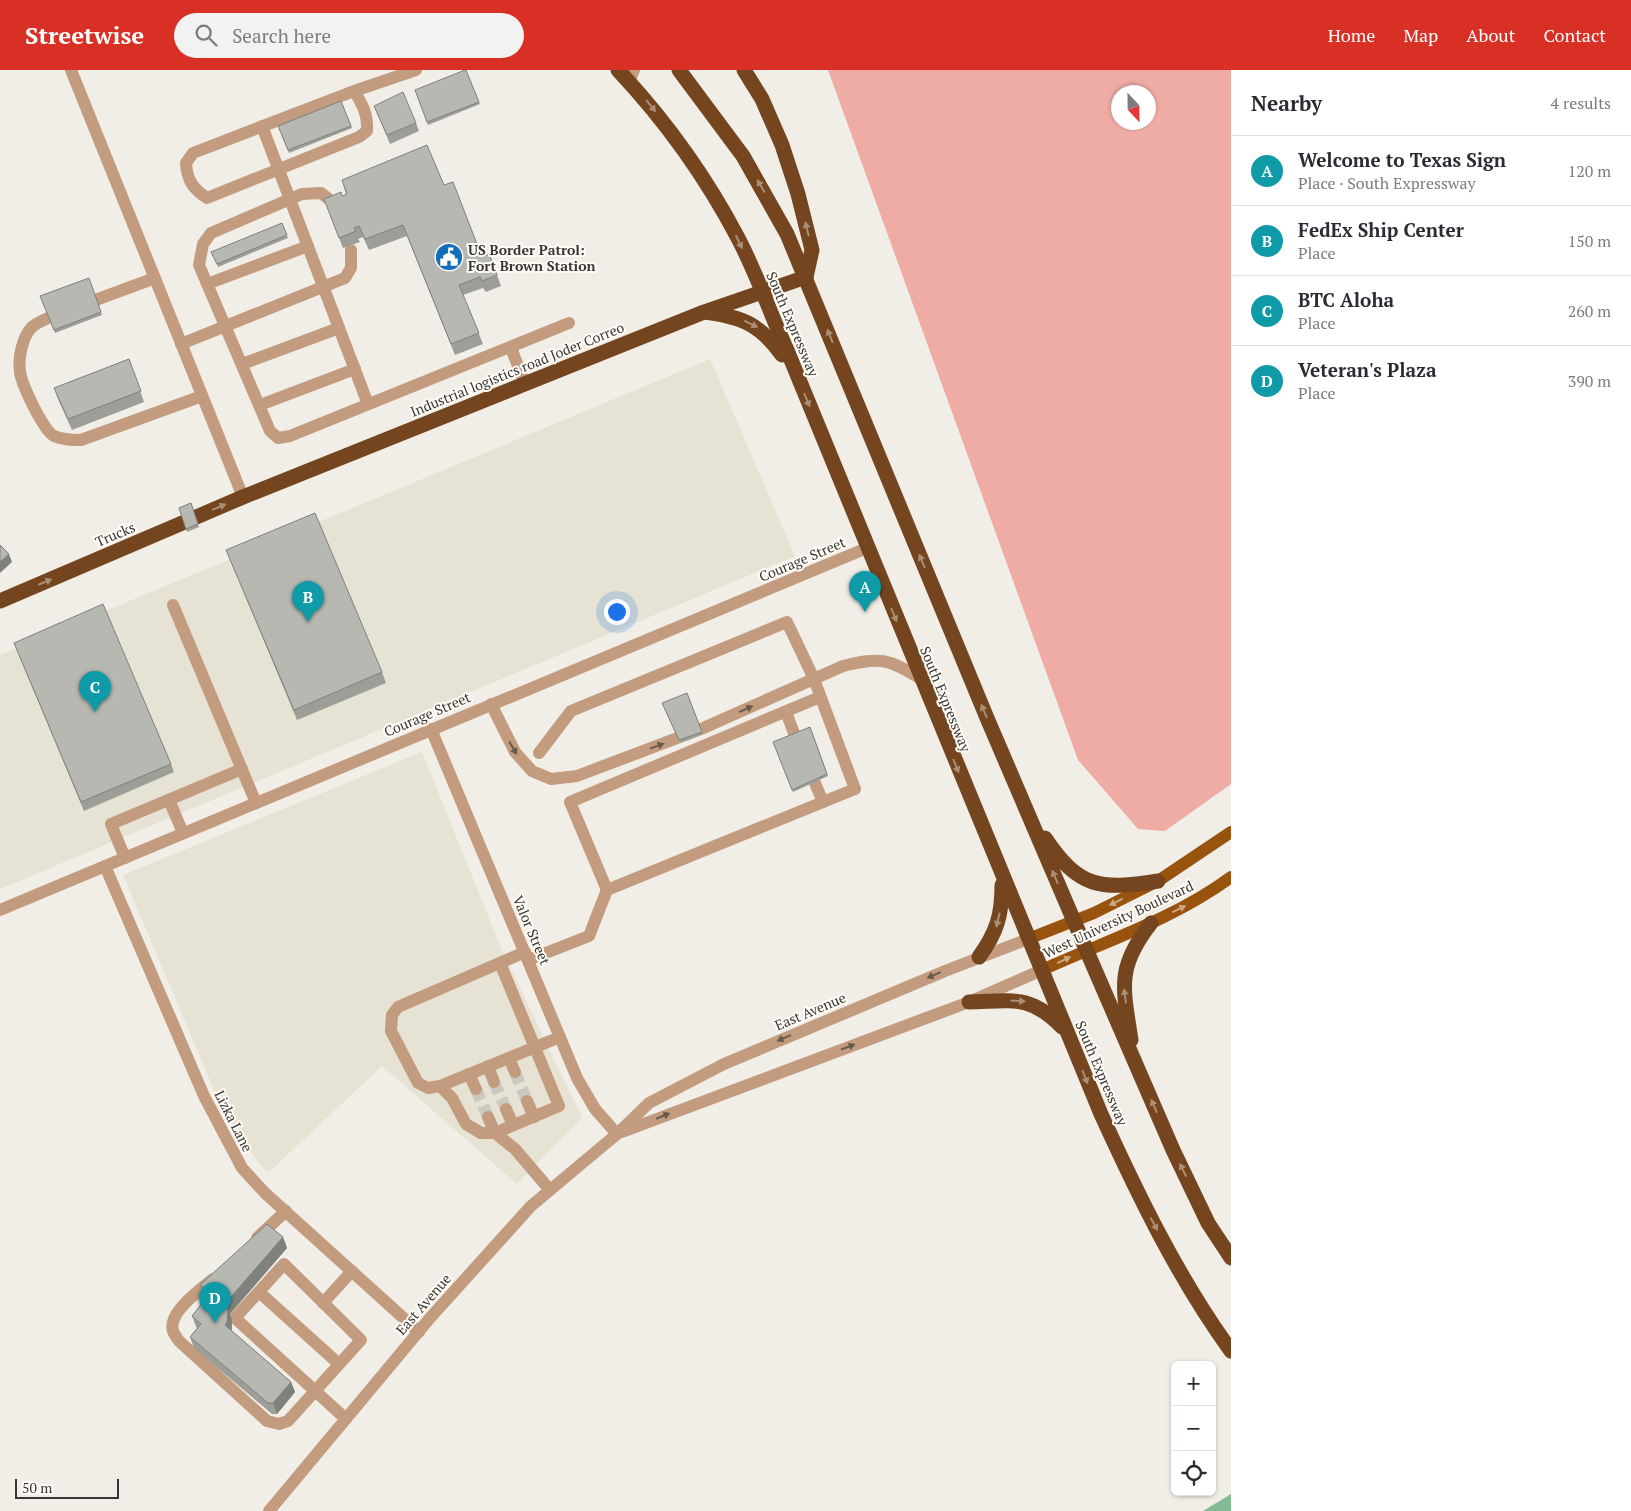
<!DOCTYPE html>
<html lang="en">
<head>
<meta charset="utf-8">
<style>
  body { margin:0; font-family:"PT Serif",serif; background:#f2f2f3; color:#2b2b33 }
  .controls { position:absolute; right:15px; bottom:15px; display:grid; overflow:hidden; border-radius:8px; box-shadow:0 1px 4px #0004 }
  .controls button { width:45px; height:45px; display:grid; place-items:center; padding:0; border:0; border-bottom:1px solid #e1e1e2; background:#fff; color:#2b2b33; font:25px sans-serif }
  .compass { position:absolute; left:1111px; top:15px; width:45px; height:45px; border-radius:50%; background:#fff; box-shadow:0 1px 4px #0004; rotate:158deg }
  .scale { position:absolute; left:15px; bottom:12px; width:104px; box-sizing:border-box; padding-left:5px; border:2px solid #373633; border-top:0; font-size:14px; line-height:18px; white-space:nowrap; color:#373633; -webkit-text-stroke:4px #fefcf5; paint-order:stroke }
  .you { position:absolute; left:616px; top:541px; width:18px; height:18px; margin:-12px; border:4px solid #fff; border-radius:50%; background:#1a73e8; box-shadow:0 0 0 8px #1a73e833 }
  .badge { display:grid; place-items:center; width:32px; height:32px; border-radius:50%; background:#d93025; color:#fff; font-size:16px; font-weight:700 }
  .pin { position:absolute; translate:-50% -41px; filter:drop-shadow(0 1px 2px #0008) }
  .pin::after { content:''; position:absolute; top:26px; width:18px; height:15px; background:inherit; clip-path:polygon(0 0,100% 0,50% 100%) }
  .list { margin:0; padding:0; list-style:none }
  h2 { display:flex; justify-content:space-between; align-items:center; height:65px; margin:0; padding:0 20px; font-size:21px }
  h2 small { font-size:16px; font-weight:400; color:#7c7c81 }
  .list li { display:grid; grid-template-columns:32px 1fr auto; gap:15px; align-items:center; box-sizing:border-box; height:70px; padding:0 20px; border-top:1px solid #e1e1e2 }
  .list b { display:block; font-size:19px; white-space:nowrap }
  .list p { margin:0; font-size:16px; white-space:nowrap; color:#7c7c81 }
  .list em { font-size:16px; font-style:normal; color:#7c7c81 }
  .icon { flex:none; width:28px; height:28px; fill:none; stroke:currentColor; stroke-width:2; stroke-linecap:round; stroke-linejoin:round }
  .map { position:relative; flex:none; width:1231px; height:1441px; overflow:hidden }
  header { display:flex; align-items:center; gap:30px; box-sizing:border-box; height:70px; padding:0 25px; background:#d93025; color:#fff }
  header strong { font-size:24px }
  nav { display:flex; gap:28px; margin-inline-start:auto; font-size:18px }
  .search { width:350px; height:45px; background:#f2f2f3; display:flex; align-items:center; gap:12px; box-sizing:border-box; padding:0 18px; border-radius:28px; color:#7c7c81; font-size:19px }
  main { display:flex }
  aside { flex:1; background:#fff }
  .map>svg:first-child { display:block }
  .built { fill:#e6e2d4 }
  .forest { fill:#eeaca5; fill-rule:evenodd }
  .water { fill:#84bb96 }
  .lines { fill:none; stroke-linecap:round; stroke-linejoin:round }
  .minor-tunnel { stroke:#ccc9c3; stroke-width:12; stroke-dasharray:12 6; stroke-linecap:butt }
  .minor { stroke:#c39b7e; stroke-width:12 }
  .major { stroke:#98530e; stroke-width:12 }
  .highway { stroke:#74451e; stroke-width:15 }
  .wall { fill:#9d9e98 }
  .shaded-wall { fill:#7f817c }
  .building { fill:#b6b8b1; stroke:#7f817c }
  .oneway { fill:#ab8e74 }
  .oneway2 { fill:#68594d }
  .oneway3 { fill:#cba882 }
  .labels { text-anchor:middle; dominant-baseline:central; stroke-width:4; stroke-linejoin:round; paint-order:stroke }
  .poi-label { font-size:14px; font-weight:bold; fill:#373633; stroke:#fefcf5; text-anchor:start }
  .street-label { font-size:14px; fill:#373633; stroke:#fefcf5 }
</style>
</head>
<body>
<header>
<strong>Streetwise</strong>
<div class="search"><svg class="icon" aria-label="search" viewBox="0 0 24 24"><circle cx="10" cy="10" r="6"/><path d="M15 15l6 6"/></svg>Search here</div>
<nav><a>Home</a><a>Map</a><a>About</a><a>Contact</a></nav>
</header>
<main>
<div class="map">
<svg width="1231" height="1441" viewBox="0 0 1231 1441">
  <rect width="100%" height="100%" fill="#f1eee7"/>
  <!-- built -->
  <g class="built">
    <path d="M 710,289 L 795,486 L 0,819 L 0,585 Z"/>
    <path d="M 422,682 L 502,880 L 582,1048 L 517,1114 L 382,996 L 268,1103 L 230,1058 L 123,805 Z"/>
  </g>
  <!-- forest -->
  <path class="forest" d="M 828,0 L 1231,0 L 1231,714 L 1165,761 L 1138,759 L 1078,690 ZM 1118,22 L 1148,22 L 1148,52 L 1118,52 Z"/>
  <!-- water -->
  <path class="water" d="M 1231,1424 L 1231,1441 L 1203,1441 Z"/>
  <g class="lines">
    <!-- minor-tunnel -->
    <g class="minor-tunnel">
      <path d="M 515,1002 L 527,1031"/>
      <path d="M 494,1012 L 506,1039"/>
      <path d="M 476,1019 L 488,1047"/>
    </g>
    <!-- minor -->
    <g class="minor">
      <path d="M 71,0 L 243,427"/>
      <path d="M 629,12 L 634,0"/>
      <path d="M 354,21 C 363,35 368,45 367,61 L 359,67 L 207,128 C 193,119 187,110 186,93 L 193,83 L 354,21 L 416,0"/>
      <path d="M 262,56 L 368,334"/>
      <path d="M 335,134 L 321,123 L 302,124 L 211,163 L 203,174 L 199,195 L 270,361 L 278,368 L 290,366 L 569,253"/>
      <path d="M 207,214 L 308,176"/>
      <path d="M 82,235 L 155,208"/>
      <path d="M 64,242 C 54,246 40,250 32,257 C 22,267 18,289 20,302 C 22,315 43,360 54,366 C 63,370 72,370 81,370 L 202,326"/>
      <path d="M 181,274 L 345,208 L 351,198 L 351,180"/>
      <path d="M 511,278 L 525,314"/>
      <path d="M 242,294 L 339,258"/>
      <path d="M 260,335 L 355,299"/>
      <path d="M 173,535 L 256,733"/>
      <path d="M 491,634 L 515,682 L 532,701 L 551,709 L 577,706 L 701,659 L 843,596 C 880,587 888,588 921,609"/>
      <path d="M 786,642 L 795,666"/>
      <path d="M 431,659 L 577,1008 L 595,1039 L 617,1064"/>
      <path d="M 815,713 L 823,732"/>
      <path d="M 169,730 L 183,763"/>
      <path d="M 125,788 L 111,754 L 242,699"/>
      <path d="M 105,796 L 204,1026 L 242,1098 L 265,1123 L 419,1262"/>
      <path d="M 607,820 L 570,732 L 820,627"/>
      <path d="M 0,840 L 867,478"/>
      <path d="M 525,882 L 398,937 L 392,945 L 391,961 L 418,1013 L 428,1018 L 440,1016 L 452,1028 L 466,1054 L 481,1063 L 495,1063 L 515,1079 L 550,1120"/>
      <path d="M 528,890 L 589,866 L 607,820 L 855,719 L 814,609 L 787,552 L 571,641 L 539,683"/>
      <path d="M 509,988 L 515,1002"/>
      <path d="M 488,996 L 494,1012"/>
      <path d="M 469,1004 L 476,1019"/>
      <path d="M 440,1016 L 560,967"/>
      <path d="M 527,1031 L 534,1047"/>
      <path d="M 506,1039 L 513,1055"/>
      <path d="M 488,1047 L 495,1063 L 559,1036 L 500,893"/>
      <path d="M 622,1062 L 969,932 L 1042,900"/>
      <path d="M 257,1168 L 286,1141"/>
      <path d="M 213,1209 C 200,1220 167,1243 173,1261 C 174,1264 177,1268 179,1271 L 267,1351 L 279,1354 L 288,1351 L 361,1270 L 284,1194 L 235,1248 L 346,1349"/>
      <path d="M 259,1222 L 339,1294"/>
      <path d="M 323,1233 L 352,1201"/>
      <path d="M 269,1441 L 430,1248 L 531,1136 L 617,1064 L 649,1033 L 724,994 L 945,901 L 1028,869"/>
    </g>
    <!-- major -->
    <g class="major">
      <path d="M 1028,869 L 1094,843 L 1158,811 L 1231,762"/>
      <path d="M 1042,900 C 1106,871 1174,849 1231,807"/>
    </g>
    <!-- highway -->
    <g class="highway">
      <path d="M 618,0 C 665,50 706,107 738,168 C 757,204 770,243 787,280 L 1101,1044 C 1138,1125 1178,1208 1231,1281"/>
      <path d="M 679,0 L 743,86 L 787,164 L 987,648 L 1095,900 L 1173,1080 L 1208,1153 L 1231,1188"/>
      <path d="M 744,0 L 762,29 L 782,75 L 798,124 L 812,180 L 806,207"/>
      <path d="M 705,242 C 742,247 760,254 782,285"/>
      <path d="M 0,531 L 243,427 L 704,242 L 806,207"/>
      <path d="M 1045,768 C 1079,819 1101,820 1158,811"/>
      <path d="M 979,887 C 997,862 1002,845 1002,815"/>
      <path d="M 969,932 C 1012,931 1030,924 1062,957"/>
      <path d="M 1131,970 C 1123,917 1116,898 1151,853"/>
    </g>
  </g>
  <!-- wall -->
  <g class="wall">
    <path d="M 415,20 L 479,32 L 480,34 L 428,55 Z"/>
    <path d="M 341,31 L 352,58 L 289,83 L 278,56 Z"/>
    <path d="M 374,36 L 416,53 L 419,61 L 390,74 Z"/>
    <path d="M 342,110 L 444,115 L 482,187 L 489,184 L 501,216 L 486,222 L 483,218 L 463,225 L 483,274 L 455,285 L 407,166 L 369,180 L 363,167 L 358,169 L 360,172 L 343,178 L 324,129 L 342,126 L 346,124 Z"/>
    <path d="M 282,153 L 288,168 L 218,197 L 212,184 Z"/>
    <path d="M 89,208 L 102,245 L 55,263 L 40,226 Z"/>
    <path d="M 129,289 L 144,332 L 72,360 L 58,329 L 54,318 Z"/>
    <path d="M 191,433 L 199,457 L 187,462 L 179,438 Z"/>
    <path d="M 226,480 L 382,602 L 386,613 L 297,650 Z"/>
    <path d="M 14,573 L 171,694 L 174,702 L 84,741 Z"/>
    <path d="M 687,623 L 703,664 L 680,673 L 662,633 Z"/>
    <path d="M 810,657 L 828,706 L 793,722 L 773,672 Z"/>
    <path d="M 283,1167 L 287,1178 L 230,1244 L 232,1250 L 232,1261 L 291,1312 L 295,1322 L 277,1344 L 272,1344 L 194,1278 L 190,1267 L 197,1258 L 196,1257 L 192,1246 L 206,1228 L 204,1226 L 200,1215 Z"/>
  </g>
  <!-- shaded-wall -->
  <g class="shaded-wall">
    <path d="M 9,484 L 12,492 L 0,503 L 0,492 Z"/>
    <path d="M 283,1167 L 287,1178 L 230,1244 L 232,1250 L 231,1263 L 225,1255 L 224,1235 Z"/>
    <path d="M 291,1312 L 295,1322 L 277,1344 L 273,1333 Z"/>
  </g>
  <!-- building -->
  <g class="building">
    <path d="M 465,0 L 466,0 L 479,32 L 427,52 L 415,20 Z"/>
    <path d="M 403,22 L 416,53 L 387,65 L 374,36 Z"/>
    <path d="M 341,31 L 351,56 L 288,80 L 278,56 Z"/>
    <path d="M 427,75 L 444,115 L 453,112 L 482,187 L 489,184 L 497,205 L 482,211 L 480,207 L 459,215 L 479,263 L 451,274 L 403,155 L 365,169 L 359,156 L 354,158 L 356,161 L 339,168 L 324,129 L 341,122 L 342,126 L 347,124 L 342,110 Z"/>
    <path d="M 282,153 L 287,165 L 217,194 L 211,182 Z"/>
    <path d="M 89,208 L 101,242 L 54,260 L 40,226 Z"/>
    <path d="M 129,289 L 141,321 L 68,349 L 54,318 Z"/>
    <path d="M 191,433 L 198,454 L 186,459 L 179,438 Z"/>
    <path d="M 315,443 L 382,602 L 294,640 L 226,480 Z"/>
    <path d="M 0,475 L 9,484 L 0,492 Z"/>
    <path d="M 103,534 L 171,694 L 81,732 L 14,573 Z"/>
    <path d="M 687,623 L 702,662 L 679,670 L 662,633 Z"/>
    <path d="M 810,657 L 827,704 L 792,720 L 773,672 Z"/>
    <path d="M 267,1154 L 283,1167 L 224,1235 L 228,1239 L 227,1252 L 225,1255 L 291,1312 L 273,1333 L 268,1333 L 190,1267 L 201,1254 L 192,1246 L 210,1223 L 200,1215 Z"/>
  </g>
  <!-- one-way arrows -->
  <defs><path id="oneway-solid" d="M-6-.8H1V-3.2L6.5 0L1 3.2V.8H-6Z" transform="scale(1.25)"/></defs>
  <g class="oneway">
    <use href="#oneway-solid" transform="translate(651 36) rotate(51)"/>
    <use href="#oneway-solid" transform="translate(761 116) rotate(-120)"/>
    <use href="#oneway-solid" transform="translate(807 159) rotate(-104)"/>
    <use href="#oneway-solid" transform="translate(739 172) rotate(64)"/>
    <use href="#oneway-solid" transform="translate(751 254) rotate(26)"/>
    <use href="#oneway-solid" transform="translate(830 266) rotate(-112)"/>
    <use href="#oneway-solid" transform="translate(807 330) rotate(68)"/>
    <use href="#oneway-solid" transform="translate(219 437) rotate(-23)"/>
    <use href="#oneway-solid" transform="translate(922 491) rotate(-113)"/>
    <use href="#oneway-solid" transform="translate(45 512) rotate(-23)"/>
    <use href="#oneway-solid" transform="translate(894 545) rotate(68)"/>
    <use href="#oneway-solid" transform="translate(984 641) rotate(-113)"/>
    <use href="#oneway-solid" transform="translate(956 696) rotate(68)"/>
    <use href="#oneway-solid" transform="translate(1055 807) rotate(-113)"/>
    <use href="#oneway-solid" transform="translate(998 850) rotate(103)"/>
    <use href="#oneway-solid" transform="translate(1125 926) rotate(-98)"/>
    <use href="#oneway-solid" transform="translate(1018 931) rotate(3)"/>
    <use href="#oneway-solid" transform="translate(1085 1007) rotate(68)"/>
    <use href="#oneway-solid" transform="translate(1154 1036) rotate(-113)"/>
    <use href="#oneway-solid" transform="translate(1183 1100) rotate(-116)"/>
    <use href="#oneway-solid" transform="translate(1154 1154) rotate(61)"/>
  </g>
  <g class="oneway2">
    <use href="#oneway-solid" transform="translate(746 639) rotate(-24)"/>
    <use href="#oneway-solid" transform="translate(657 676) rotate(-20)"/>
    <use href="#oneway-solid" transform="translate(513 678) rotate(60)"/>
    <use href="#oneway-solid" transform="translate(934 905) rotate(157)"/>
    <use href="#oneway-solid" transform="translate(784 968) rotate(157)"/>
    <use href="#oneway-solid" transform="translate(848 977) rotate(-21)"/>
    <use href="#oneway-solid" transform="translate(663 1046) rotate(-22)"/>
  </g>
  <g class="oneway3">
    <use href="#oneway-solid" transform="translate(1116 832) rotate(154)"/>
    <use href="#oneway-solid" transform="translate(1179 839) rotate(-26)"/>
    <use href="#oneway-solid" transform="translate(1064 890) rotate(-25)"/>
  </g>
  <!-- icons -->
  <defs>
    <symbol id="civic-disc" viewBox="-11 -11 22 22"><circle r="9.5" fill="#136dba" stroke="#fefcf5"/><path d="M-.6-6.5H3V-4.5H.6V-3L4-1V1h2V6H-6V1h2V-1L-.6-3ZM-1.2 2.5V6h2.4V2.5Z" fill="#fff"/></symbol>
  </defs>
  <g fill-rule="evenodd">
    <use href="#civic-disc" x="433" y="171" width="32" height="32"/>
  </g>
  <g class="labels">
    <!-- poi labels -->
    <g class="poi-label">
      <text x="468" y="179">US Border Patrol:<tspan x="468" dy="16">Fort Brown Station</tspan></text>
    </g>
    <!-- street labels -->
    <g class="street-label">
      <text transform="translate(793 254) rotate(67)">South Expressway</text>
      <text transform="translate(517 299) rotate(-22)">Industrial logistics road Joder Correo</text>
      <text transform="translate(115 464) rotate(-23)">Trucks</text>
      <text transform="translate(802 489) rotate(-23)">Courage Street</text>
      <text transform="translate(946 629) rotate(68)">South Expressway</text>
      <text transform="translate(427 644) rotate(-23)">Courage Street</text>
      <text transform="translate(1118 849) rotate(-25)">West University Boulevard</text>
      <text transform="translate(532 860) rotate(67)">Valor Street</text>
      <text transform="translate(810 941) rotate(-23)">East Avenue</text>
      <text transform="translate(1102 1003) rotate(67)">South Expressway</text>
      <text transform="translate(234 1051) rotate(63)">Lizka Lane</text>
      <text transform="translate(423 1234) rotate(-49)">East Avenue</text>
    </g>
  </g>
</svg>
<div class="controls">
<button>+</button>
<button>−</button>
<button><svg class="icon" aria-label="locate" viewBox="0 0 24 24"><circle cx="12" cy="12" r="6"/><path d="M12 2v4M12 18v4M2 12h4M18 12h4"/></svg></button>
</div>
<svg class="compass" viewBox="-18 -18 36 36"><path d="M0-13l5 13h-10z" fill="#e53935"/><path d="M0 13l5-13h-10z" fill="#7c7c81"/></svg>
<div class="scale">50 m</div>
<div class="you"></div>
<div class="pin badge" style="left:865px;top:542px;background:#0f9aa8">A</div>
<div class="pin badge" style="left:308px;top:552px;background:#0f9aa8">B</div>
<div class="pin badge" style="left:95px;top:642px;background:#0f9aa8">C</div>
<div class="pin badge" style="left:215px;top:1253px;background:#0f9aa8">D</div>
</div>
<aside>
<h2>Nearby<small>4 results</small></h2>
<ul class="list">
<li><span class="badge" style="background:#0f9aa8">A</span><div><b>Welcome to Texas Sign</b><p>Place · South Expressway</p></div><em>120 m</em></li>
<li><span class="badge" style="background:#0f9aa8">B</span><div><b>FedEx Ship Center</b><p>Place</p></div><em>150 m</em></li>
<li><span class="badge" style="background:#0f9aa8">C</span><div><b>BTC Aloha</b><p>Place</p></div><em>260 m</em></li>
<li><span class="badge" style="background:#0f9aa8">D</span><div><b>Veteran's Plaza</b><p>Place</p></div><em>390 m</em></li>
</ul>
</aside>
</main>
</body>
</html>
